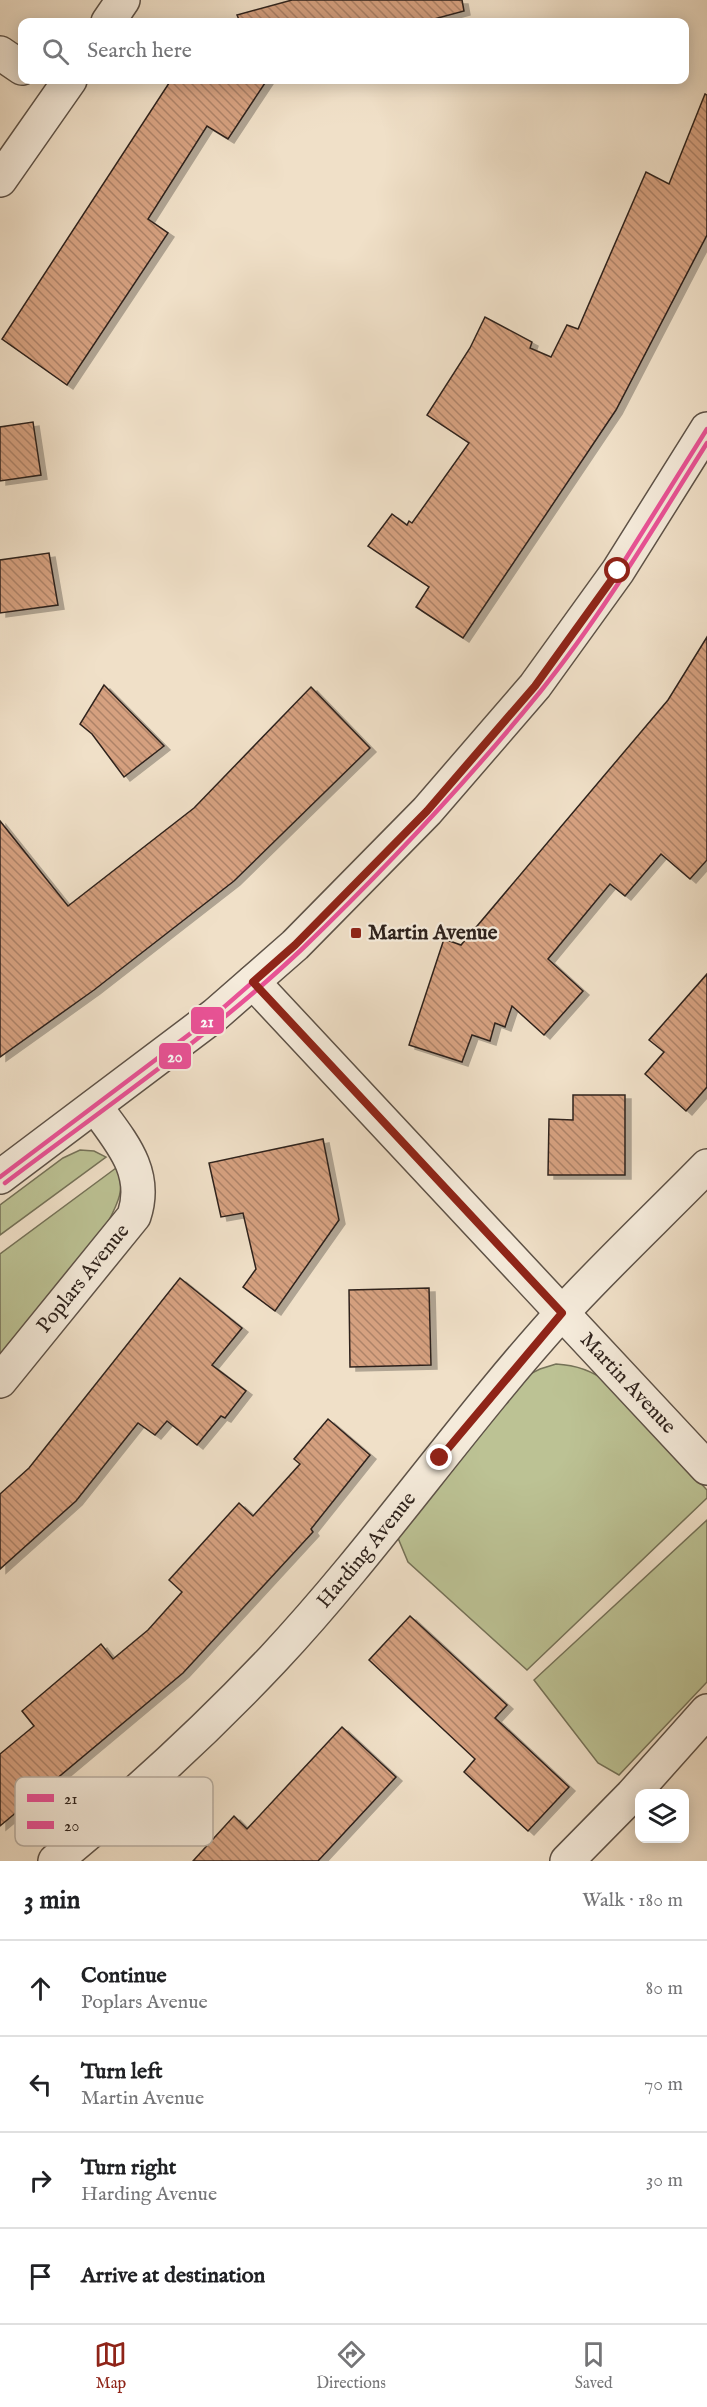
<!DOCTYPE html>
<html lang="en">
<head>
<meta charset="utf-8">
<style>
  body { margin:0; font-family:"IM FELL English",serif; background:#f2f2f2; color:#202124 }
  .controls { position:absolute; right:18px; bottom:18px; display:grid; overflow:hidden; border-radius:12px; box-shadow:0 3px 15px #0003 }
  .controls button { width:54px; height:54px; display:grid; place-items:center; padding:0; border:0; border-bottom:2px solid #e0e0e0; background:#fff; color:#202124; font:30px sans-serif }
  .stop { position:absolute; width:18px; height:18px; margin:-14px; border:4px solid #8f2418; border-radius:50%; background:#fff }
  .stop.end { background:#8f2418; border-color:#fff; box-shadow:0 2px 6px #0008 }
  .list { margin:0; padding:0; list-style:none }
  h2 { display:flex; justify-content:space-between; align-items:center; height:78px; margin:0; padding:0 24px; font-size:26px }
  h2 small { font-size:20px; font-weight:400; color:#757577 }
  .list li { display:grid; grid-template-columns:39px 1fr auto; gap:18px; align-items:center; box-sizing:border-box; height:96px; padding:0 24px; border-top:2px solid #e0e0e0 }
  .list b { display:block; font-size:22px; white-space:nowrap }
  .list p { margin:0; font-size:20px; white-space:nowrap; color:#757577 }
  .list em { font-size:20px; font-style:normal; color:#757577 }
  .icon { flex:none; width:33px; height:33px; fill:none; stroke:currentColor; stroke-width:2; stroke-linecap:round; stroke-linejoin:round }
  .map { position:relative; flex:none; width:707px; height:1861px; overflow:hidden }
  .search { position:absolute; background:#fff; box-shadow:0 3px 15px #0003; left:18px; right:18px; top:18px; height:66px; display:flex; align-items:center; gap:15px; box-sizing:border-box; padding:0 21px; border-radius:12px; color:#757577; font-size:22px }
  .sheet { height:462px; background:#fff }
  nav { display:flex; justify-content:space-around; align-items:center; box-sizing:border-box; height:84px; border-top:2px solid #e0e0e0; background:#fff; font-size:16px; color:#757577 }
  nav a { display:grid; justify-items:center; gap:3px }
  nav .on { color:#8f2418 }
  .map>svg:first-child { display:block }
  .grass { fill:#bcc294; stroke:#757258; stroke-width:1.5 }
  .building { fill:url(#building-back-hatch); stroke:#2e221c; stroke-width:1.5; filter:url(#shadow) }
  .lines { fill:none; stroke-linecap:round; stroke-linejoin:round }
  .minor-casing { stroke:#5e5247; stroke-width:36 }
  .tertiary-casing { stroke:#5e5247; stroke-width:36 }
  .minor { stroke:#f5ebdb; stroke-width:33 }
  .tertiary { stroke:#f5ebdb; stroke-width:33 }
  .bus-1-casing { stroke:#f5ebdb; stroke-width:9 }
  .bus-2-casing { stroke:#f5ebdb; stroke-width:9 }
  .bus-1 { stroke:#ea5297; stroke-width:4.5 }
  .bus-2 { stroke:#ea5297; stroke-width:4.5 }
  .route { stroke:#8f2418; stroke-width:8 }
  .poi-dot { fill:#8f2418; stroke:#f5ebdb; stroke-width:2 }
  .labels { text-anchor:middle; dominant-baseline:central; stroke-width:4.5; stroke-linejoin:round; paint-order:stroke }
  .poi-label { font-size:21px; font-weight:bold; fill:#2e221c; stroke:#f5ebdb; text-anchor:start }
  .street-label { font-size:21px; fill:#2e221c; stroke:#f5ebdb }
  .key { fill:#f5ebdb; stroke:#b9afa2; stroke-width:1.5 }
  .key-label { font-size:16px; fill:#2e221c }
  .line-badge { stroke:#f5ebdb; stroke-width:2 }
  .badge-label { font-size:16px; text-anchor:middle; font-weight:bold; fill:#fff }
</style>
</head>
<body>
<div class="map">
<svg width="707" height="1861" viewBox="0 0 707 1861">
  <defs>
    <pattern id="building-back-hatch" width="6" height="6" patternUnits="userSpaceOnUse" patternTransform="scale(1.5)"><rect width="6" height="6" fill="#d6a180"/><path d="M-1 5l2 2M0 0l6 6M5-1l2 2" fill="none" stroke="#ae8368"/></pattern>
    <filter id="shadow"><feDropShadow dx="6" dy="4" stdDeviation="0" flood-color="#0004"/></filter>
  </defs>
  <rect width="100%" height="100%" fill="#f0e0c8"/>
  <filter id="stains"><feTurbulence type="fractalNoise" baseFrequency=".00333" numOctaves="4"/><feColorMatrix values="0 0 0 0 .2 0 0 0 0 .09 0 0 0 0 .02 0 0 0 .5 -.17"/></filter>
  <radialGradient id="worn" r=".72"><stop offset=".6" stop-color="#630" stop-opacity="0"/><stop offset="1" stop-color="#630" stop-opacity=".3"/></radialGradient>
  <!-- grass -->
  <g class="grass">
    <path d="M 80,1150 L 94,1151 L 106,1157 L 0,1235 L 0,1205 L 63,1158 Z"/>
    <path d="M 116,1168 C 127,1186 117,1205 108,1222 L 0,1355 L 0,1254 Z"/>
    <path d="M 556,1364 C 576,1365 592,1370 608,1383 L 707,1490 L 707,1498 L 527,1670 L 408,1562 L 398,1538 L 526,1376 L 540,1369 Z"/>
    <path d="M 707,1520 L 707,1682 L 619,1775 L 598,1763 L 534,1680 Z"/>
  </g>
  <!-- building -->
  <g class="building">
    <path d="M 292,0 L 462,0 L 464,11 L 423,22 L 240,22 L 237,15 Z"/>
    <path d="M 171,80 L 267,80 L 228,139 L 207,126 L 148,219 L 168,233 L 67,385 L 2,339 Z"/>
    <path d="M 705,94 L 707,95 L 707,235 L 616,410 L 463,638 L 416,607 L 429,587 L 368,546 L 392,514 L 407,525 L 409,521 L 412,523 L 469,443 L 427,415 L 470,348 L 485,317 L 532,342 L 530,348 L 551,357 L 567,325 L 578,329 L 646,172 L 669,184 Z"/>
    <path d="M 33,422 L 41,475 L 0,481 L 0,427 Z"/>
    <path d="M 49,553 L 58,605 L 0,613 L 0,560 Z"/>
    <path d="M 707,637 L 707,860 L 690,879 L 661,854 L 625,896 L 610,884 L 548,959 L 583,991 L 544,1035 L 512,1006 L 505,1027 L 495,1023 L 490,1041 L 472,1035 L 462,1062 L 409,1045 L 444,939 L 461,945 L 668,700 Z"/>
    <path d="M 104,685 L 164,746 L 124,777 L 92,734 L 80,724 Z"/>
    <path d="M 311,687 L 370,748 L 234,881 L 94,990 L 0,1057 L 0,821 L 68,906 L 194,808 Z"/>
    <path d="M 707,974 L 707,1087 L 686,1111 L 645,1074 L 664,1052 L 649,1040 Z"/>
    <path d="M 573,1095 L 625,1095 L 625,1175 L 548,1175 L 549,1119 L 573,1120 Z"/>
    <path d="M 323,1139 L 339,1220 L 275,1311 L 243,1287 L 256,1269 L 243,1213 L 221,1217 L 209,1163 Z"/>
    <path d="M 180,1278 L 242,1328 L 212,1365 L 246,1391 L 225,1418 L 221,1416 L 197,1445 L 167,1421 L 155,1435 L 138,1423 L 76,1501 L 0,1569 L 0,1494 L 29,1468 Z"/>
    <path d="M 429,1288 L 431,1365 L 350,1367 L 349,1290 Z"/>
    <path d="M 328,1419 L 370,1455 L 311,1529 L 313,1532 L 183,1673 L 0,1826 L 0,1754 L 34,1726 L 22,1711 L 101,1644 L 113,1659 L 148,1630 L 182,1592 L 169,1580 L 239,1503 L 253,1516 L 300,1464 L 294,1459 Z"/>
    <path d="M 410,1616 L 507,1705 L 495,1718 L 569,1787 L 528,1831 L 464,1772 L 475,1759 L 369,1660 Z"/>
    <path d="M 342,1727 L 396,1777 L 318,1861 L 193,1861 L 234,1816 L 247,1829 Z"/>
  </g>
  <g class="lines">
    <defs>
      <g id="minor">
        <path d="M 108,22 L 123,0"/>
        <path d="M 0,53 L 22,68"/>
        <path d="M 0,180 L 70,80"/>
        <path id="s1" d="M 253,982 L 707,1468"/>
        <path id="s2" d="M 0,1381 L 134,1216 C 149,1171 120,1141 95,1106"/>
        <path id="s3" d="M 55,1861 C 132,1798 205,1731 273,1659 C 376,1549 461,1424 562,1313 C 609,1262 659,1215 707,1166"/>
        <path d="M 567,1861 L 632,1795 L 707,1711"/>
      </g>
      <path id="tertiary" d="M 0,1177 L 215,1015 L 295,945 L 427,811 L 535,686 L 618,571 L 707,429"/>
    </defs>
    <!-- minor casing -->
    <use href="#minor" class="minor-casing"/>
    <!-- tertiary casing -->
    <use href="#tertiary" class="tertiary-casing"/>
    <!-- minor -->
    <use href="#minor" class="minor"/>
    <!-- tertiary -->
    <use href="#tertiary" class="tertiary"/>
    <defs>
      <path id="bus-1" d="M 0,1177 L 215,1015 L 295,945 L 427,811 L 535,686 L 618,571 L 707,429"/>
      <path id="bus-2" d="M 5,1183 C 104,1108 210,1036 301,950 C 385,869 466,783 540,692 C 603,614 654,527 707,443"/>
    </defs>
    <!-- bus-1 casing -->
    <use href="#bus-1" class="bus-1-casing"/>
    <!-- bus-2 casing -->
    <use href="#bus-2" class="bus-2-casing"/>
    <!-- bus-1 -->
    <use href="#bus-1" class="bus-1"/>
    <!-- bus-2 -->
    <use href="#bus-2" class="bus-2"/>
  </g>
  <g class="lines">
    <!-- route -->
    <path class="route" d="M 440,1458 L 562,1313 L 253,982 L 295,945 L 427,811 L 535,686 L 618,571"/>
  </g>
  <!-- markers -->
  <rect class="poi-dot" x="350" y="927" width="12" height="12" rx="3"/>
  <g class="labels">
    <!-- poi labels -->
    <g class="poi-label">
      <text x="368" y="933">Martin Avenue</text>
    </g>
    <!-- street labels -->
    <g class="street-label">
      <text stroke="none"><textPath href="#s2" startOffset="132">Poplars Avenue</textPath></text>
      <text stroke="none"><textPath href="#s1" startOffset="549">Martin Avenue</textPath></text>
      <text stroke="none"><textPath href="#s3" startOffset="441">Harding Avenue</textPath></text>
    </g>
  </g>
  <!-- legend -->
  <rect x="15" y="1777" width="198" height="69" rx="9" class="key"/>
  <rect x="27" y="1794" width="27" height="8" fill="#ea5297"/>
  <rect x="27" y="1821" width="27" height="8" fill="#ea5297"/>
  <g class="key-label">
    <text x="64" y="1804">21</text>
    <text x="64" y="1831">20</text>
  </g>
  <g class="line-badge">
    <rect x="190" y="1006" width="35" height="29" rx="6" fill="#ea5297"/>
    <rect x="158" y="1042" width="34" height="28" rx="6" fill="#ea5297"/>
  </g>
  <g class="badge-label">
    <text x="207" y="1027">21</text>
    <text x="175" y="1062">20</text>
  </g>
  <rect width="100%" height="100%" filter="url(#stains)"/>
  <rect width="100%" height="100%" fill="url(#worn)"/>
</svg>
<div class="controls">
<button><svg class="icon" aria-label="layers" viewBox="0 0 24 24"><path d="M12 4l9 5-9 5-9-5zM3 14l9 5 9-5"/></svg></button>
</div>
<div class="stop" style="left:618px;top:571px"></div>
<div class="stop end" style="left:440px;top:1458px"></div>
<div class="search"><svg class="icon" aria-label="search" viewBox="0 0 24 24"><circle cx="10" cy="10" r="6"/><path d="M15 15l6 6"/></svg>Search here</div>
</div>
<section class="sheet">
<h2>3 min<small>Walk · 180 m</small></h2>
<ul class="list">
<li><svg class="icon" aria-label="ahead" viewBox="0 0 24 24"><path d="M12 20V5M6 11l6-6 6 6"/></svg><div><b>Continue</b><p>Poplars Avenue</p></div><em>80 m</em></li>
<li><svg class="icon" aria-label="left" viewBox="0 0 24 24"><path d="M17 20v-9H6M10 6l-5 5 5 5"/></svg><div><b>Turn left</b><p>Martin Avenue</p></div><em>70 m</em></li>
<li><svg class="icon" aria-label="right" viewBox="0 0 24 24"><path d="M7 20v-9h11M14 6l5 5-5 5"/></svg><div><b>Turn right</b><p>Harding Avenue</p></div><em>30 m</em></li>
<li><svg class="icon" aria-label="arrive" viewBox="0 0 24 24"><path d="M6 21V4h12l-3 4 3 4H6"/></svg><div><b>Arrive at destination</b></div></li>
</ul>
</section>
<nav>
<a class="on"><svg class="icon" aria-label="map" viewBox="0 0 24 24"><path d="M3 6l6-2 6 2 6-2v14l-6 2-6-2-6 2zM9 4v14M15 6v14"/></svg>Map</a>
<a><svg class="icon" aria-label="directions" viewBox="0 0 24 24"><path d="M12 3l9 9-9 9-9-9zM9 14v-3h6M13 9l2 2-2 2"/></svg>Directions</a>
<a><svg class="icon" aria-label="saved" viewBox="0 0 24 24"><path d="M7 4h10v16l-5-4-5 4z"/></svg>Saved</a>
</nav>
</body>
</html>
